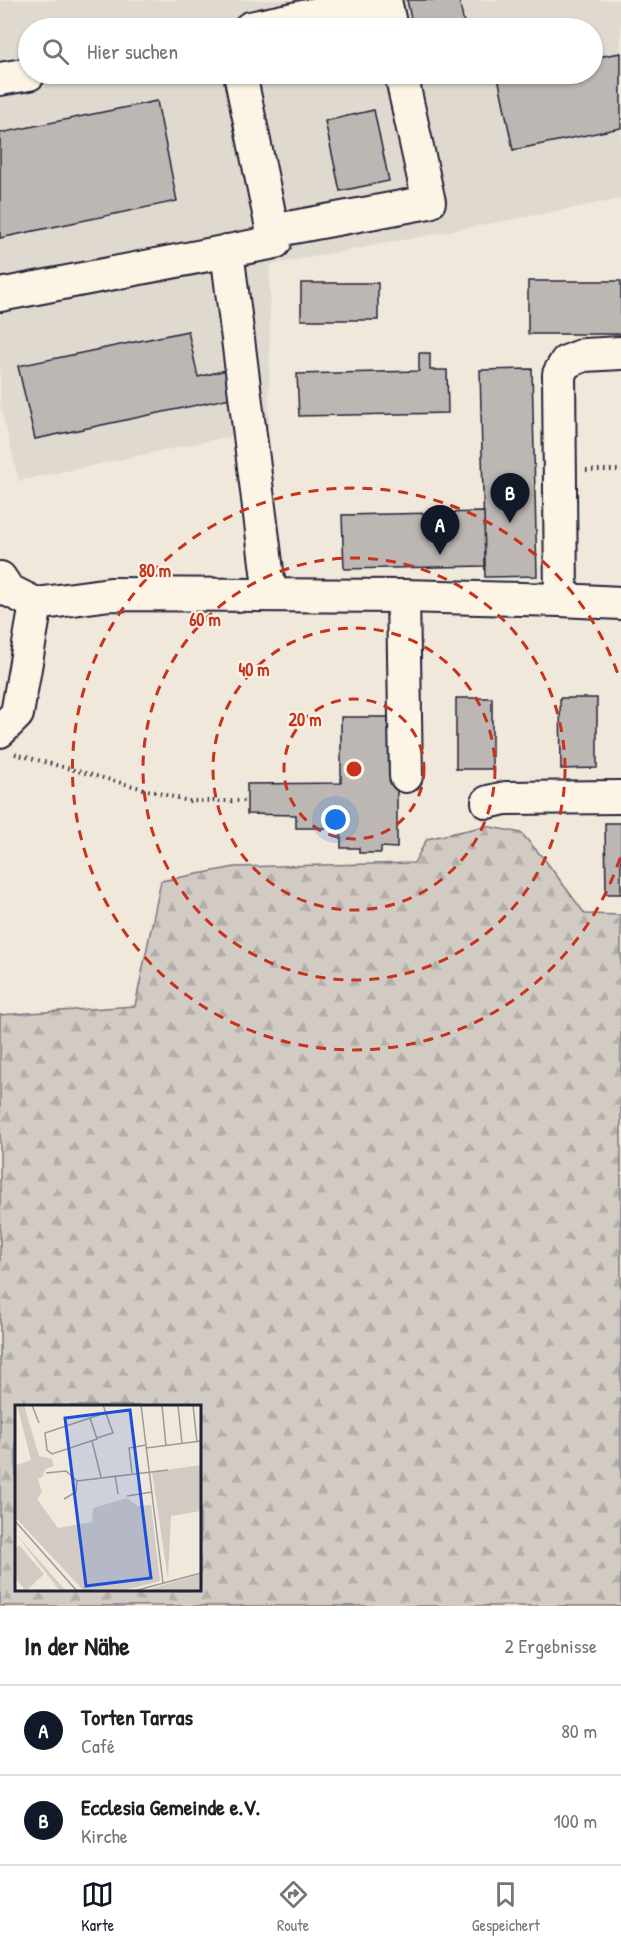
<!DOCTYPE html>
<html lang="de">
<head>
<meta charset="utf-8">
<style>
  body { margin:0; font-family:"Patrick Hand",sans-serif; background:#f2f2f2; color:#202124 }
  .you { position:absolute; left:336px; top:820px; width:21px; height:21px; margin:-15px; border:4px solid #fff; border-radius:50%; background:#1a73e8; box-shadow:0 0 0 9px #1a73e833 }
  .badge { display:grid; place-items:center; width:39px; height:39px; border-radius:50%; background:#111827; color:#fff; font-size:20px; font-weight:700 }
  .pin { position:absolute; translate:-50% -50px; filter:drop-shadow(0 2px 3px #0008) }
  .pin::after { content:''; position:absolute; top:32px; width:21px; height:18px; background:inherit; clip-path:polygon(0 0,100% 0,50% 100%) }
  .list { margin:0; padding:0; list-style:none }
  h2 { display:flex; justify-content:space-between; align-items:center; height:78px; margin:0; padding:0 24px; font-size:26px }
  h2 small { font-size:20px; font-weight:400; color:#757577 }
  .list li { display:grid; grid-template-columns:39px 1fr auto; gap:18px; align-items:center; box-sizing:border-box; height:90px; padding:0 24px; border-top:2px solid #e0e0e0 }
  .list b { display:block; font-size:22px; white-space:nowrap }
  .list p { margin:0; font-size:20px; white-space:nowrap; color:#757577 }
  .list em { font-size:20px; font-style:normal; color:#757577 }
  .icon { flex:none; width:33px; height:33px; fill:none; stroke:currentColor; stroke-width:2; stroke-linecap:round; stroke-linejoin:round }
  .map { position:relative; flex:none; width:621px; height:1606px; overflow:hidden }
  .search { position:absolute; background:#fff; box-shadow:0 2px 4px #0004; left:18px; right:18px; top:18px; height:66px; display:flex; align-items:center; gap:15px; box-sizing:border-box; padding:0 21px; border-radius:33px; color:#757577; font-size:22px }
  .sheet { height:258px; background:#fff }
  nav { display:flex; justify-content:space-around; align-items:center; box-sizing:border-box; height:84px; border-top:2px solid #e0e0e0; background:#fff; font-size:16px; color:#757577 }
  nav a { display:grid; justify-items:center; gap:3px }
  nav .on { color:#111827 }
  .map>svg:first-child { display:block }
  .built { fill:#e0d9cf; fill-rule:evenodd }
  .forest { fill:url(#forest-firs); stroke:#7a767f; stroke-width:1.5; fill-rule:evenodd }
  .building { fill:#bcb7b3; stroke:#22223b; stroke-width:1.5 }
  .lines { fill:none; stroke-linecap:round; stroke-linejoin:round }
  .minor-casing { stroke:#22223b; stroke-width:36 }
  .path { stroke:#22223b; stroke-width:4; stroke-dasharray:1.5 4.5; stroke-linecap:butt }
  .minor { stroke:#fcf5e5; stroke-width:32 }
  .ring { fill:none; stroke:#c8321e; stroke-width:3; stroke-dasharray:10 8 }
  .inset-road { fill:none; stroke:#9d999b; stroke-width:1.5 }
  .view { fill:#1d4ed8; fill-opacity:0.15; stroke:#1d4ed8; stroke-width:3 }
  .inset-edge { fill:none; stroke:#22223b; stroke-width:3 }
  .centre { fill:#c8321e; stroke:#fcf5e5; stroke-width:3 }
  .ring-label { font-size:18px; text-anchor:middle; font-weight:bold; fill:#c8321e; stroke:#fcf5e5; stroke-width:4.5; stroke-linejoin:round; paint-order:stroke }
</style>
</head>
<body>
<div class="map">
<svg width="621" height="1606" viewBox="0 0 621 1606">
  <defs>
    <pattern id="forest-firs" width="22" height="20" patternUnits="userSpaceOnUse" patternTransform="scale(1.5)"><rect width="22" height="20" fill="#d1cbc3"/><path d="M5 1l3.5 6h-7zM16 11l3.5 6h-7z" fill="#b3aea8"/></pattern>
  </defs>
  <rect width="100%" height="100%" fill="#efe8db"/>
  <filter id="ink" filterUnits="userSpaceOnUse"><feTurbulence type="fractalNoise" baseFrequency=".0167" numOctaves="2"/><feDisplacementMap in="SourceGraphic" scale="12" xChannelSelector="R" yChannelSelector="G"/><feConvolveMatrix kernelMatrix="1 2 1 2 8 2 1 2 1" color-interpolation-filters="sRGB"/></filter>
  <g filter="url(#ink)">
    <!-- built -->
    <path class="built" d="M 0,0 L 621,0 L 621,199 L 270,265 L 269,428 L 19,481 L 0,404 ZM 28,28 L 592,28 L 592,74 L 28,74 Z"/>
    <!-- forest -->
    <path class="forest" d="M 486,826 L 521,833 L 545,860 L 585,914 L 621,915 L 621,1606 L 0,1606 L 0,1015 L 135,1006 L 161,881 L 235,867 L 414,863 L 427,839 ZM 16,1406 L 200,1406 L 200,1590 L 16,1590 Z"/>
    <!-- building -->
    <g class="building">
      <path d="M 407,0 L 459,0 L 465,28 L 413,28 Z"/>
      <path d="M 621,53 L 621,128 L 513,150 L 498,77 L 514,74 L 592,74 L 592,58 Z"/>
      <path d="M 157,101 L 177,201 L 0,238 L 0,133 Z"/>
      <path d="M 374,110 L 389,181 L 340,191 L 325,121 Z"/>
      <rect x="528" y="281" width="93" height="53"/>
      <rect x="301" y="283" width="77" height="37"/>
      <path d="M 188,331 L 198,377 L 234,368 L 240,396 L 35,439 L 18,366 Z"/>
      <path d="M 419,353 L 430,353 L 430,370 L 447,370 L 448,413 L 299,416 L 297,374 L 419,371 Z"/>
      <path d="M 532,369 L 537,576 L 485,577 L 480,370 Z"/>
      <path d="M 484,512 L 485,566 L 344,569 L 342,515 Z"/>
      <rect x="456" y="698" width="36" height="71"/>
      <path d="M 560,698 L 597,698 L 597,768 L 561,769 Z"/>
      <path d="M 341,717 L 397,717 L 397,848 L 381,847 L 381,853 L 359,853 L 359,848 L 341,848 L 341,814 L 333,814 L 333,828 L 296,828 L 296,815 L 247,814 L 247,784 L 341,783 Z"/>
      <path d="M 605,823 L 621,823 L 621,894 L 606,894 Z"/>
    </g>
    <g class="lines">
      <defs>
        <g id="minor">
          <path d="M 385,0 L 391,28"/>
          <path d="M 250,28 L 384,0"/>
          <path d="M 0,79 L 29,74"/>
          <path d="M 272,231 L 429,202 L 401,74"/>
          <path d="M 227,251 L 270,595"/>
          <path d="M 0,295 L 275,242 L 240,74"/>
          <path d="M 0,578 L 8,590 L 36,604"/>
          <path d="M 403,596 L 406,776"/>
          <path d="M 561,600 L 559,374 L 566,362 L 584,355 L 621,353"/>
          <path d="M 0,731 L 17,714 L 36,604 L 110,594 L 403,596 L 561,600 L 621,603"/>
          <path d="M 488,802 L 505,798 L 621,797"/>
        </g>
      </defs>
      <!-- minor casing -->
      <use href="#minor" class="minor-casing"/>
      <!-- path -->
      <g class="path">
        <path d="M 586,470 L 621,470"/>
        <path d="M 15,754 L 188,801 L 247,801"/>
      </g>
      <!-- minor -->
      <use href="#minor" class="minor"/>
    </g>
  </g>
  <!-- distance rings -->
  <g class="ring">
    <circle cx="354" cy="769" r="70"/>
    <circle cx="354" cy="769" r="141"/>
    <circle cx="354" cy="769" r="211"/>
    <path d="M620 858A281 281 0 1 1 620 680"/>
  </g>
  <!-- overview -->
  <g transform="translate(15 1405)">
    <rect width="186" height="186" fill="#efe8db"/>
    <path d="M 2,0 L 9,0 L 24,51 L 18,70 L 8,70 L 5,59 L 16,55 ZM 4,140 L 29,169 L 11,186 L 0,173 L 0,143 Z" fill="#d1cbc3"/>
    <path d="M 24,51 L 37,54 L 39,61 L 30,64 L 28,71 L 23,74 L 27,87 L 22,94 L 43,123 L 77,117 L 78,103 L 112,93 L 123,101 L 136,100 L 145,176 L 106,186 L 69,186 L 0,112 L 0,60 L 5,59 L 9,70 L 18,70 ZM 186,60 L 186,106 L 156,111 L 153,174 L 137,67 ZM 0,128 L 51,186 L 45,186 ZM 186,169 L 186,186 L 128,186 L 169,174 Z" fill="#d1cbc3"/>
    <path class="inset-road" d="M 17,0 L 24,18M 126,0 L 148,178M 147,0 L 151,41M 163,0 L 167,39M 178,0 L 182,37M 75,13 L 82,34 L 37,49 L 32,45 L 30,28 L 90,8M 82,33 L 98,28 L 88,0M 77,36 L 86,72M 131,43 L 186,36M 31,68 L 51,66 L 62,76M 117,68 L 114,43 L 131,40M 100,70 L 103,89M 112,91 L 137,87M 49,94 L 61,87 L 62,76 L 153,65M 0,116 L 62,186M 119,186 L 186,168"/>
    <path class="view" d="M 115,5 L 136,173 L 71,181 L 50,13 Z"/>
    <rect width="186" height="186" class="inset-edge"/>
  </g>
  <circle cx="354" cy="769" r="9" class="centre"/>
  <g class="ring-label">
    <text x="155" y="577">80 m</text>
    <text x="205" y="626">60 m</text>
    <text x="254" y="676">40 m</text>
    <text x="305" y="726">20 m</text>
  </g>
</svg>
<div class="you"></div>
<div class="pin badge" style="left:440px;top:555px">A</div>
<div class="pin badge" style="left:510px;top:523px">B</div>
<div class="search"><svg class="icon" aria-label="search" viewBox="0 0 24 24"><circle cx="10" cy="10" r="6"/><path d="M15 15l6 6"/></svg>Hier suchen</div>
</div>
<section class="sheet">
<h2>In der Nähe<small>2 Ergebnisse</small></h2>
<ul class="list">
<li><span class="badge">A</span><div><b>Torten Tarras</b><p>Café</p></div><em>80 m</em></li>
<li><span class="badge">B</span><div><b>Ecclesia Gemeinde e.V.</b><p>Kirche</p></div><em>100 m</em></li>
</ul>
</section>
<nav>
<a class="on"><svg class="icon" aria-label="map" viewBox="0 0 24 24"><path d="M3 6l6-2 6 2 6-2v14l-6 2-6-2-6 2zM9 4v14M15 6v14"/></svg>Karte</a>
<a><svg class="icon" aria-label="directions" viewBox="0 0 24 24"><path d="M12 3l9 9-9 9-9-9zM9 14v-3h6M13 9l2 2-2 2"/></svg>Route</a>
<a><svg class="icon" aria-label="saved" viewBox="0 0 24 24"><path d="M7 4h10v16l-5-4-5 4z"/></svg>Gespeichert</a>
</nav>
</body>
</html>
